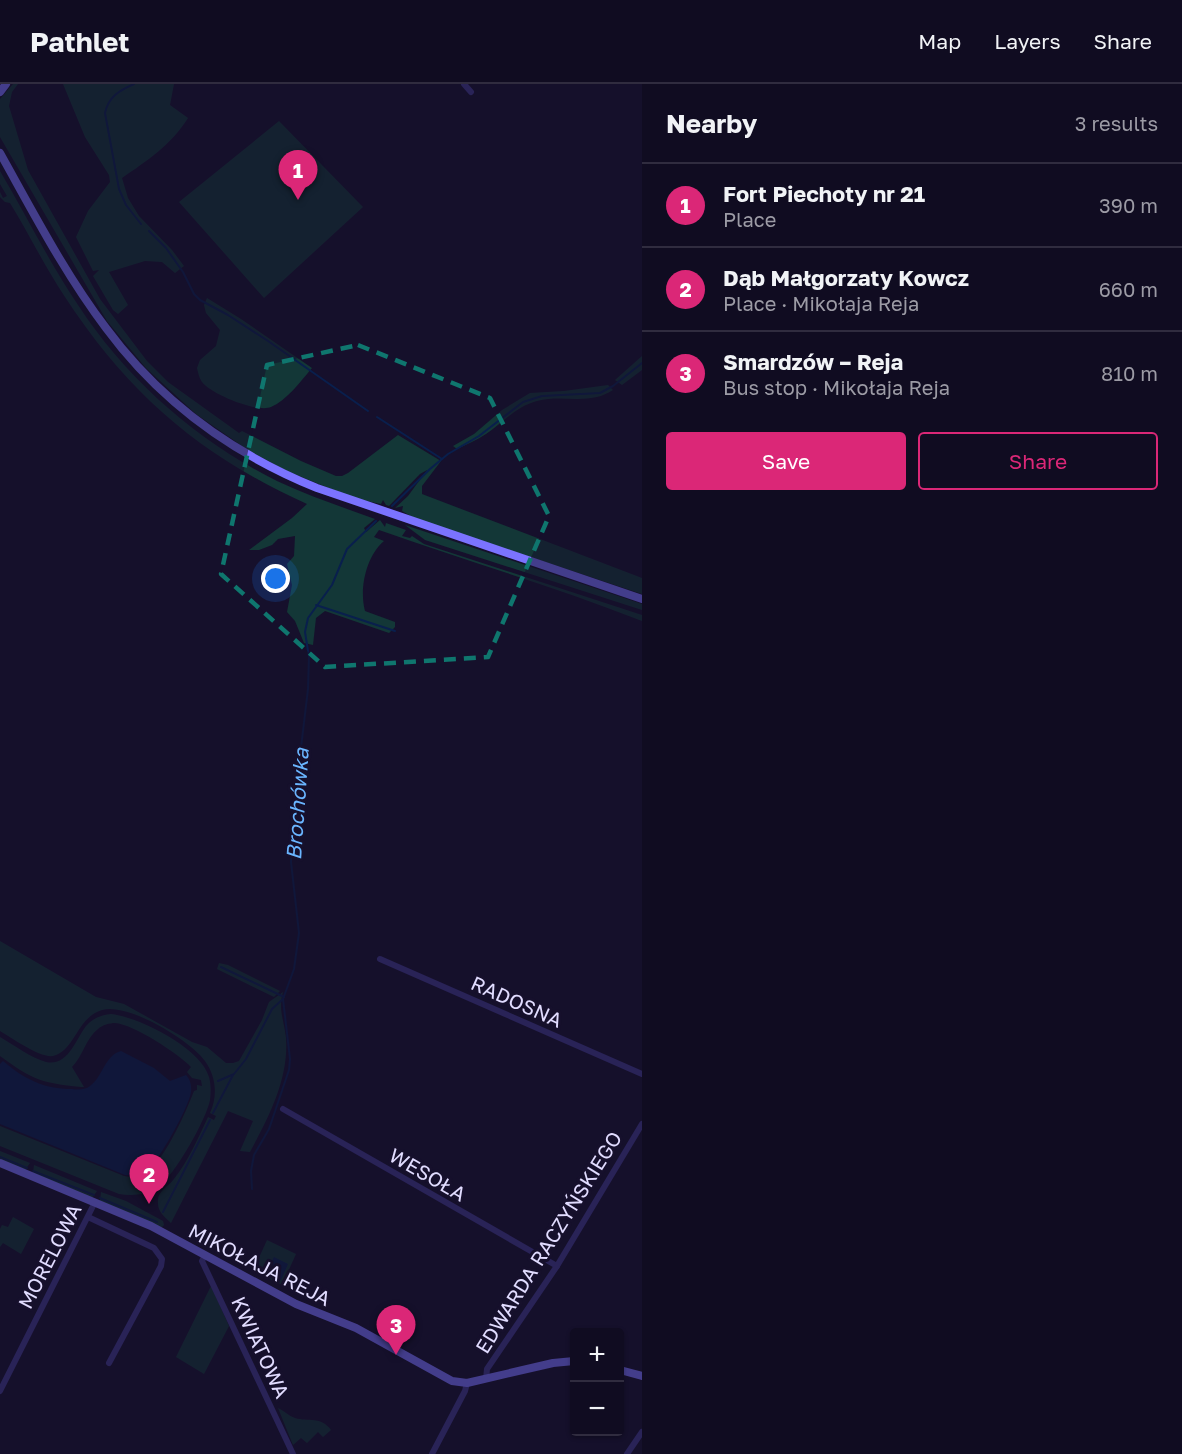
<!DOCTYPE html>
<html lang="en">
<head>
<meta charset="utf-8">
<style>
  body { margin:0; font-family:"Golos Text",sans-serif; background:#1e1a2e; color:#f1f3f6 }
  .controls { position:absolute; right:18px; bottom:18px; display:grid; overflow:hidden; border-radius:6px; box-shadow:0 2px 4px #0004 }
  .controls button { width:54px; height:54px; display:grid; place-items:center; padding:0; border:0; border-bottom:2px solid #302c3f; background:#100c21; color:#f1f3f6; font:30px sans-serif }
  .you { position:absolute; left:276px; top:495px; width:21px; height:21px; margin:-15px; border:4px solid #fff; border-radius:50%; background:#1a73e8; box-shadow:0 0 0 9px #1a73e833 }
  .badge { display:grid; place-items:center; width:39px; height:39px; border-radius:50%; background:#db2777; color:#fff; font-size:20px; font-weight:700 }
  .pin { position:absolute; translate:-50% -50px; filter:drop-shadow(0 2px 3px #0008) }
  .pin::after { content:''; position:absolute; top:32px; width:21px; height:18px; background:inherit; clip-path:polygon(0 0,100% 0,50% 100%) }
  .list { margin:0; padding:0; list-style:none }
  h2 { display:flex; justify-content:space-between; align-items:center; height:78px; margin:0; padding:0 24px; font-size:26px }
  h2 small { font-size:20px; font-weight:400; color:#9c9ba5 }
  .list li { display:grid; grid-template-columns:39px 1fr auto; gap:18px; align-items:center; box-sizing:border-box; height:84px; padding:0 24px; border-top:2px solid #302c3f }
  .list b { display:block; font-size:22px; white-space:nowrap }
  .list p { margin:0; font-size:20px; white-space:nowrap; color:#9c9ba5 }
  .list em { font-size:20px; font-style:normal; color:#9c9ba5 }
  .actions { display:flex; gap:12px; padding:18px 24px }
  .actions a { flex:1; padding:14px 0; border:2px solid #db2777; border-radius:6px; text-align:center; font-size:21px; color:#db2777 }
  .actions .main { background:#db2777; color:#fff }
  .map { position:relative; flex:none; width:642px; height:1370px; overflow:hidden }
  header { display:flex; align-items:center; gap:36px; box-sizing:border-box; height:84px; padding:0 30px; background:#100c21; border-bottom:2px solid #302c3f }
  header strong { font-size:28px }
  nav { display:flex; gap:33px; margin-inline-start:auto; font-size:21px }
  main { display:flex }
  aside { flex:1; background:#100c21 }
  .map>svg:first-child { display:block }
  .green { fill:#133737 }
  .water { fill:#091f4d }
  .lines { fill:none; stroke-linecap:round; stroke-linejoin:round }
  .stream { stroke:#091f4d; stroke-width:2 }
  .street { stroke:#403a8d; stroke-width:6 }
  .secondary { stroke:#7b73ff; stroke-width:8 }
  .marked { fill:none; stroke:#0f766e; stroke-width:4.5; stroke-dasharray:12 8; stroke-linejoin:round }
  .labels { text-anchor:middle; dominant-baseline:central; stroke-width:6; stroke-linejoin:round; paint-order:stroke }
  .street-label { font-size:20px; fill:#e1dcff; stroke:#16102c }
  .water-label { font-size:21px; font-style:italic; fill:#6ab5ff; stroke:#16102c }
</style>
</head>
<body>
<header>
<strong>Pathlet</strong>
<nav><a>Map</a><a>Layers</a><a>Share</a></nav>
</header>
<main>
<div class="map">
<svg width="642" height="1370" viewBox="0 0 642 1370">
  <rect width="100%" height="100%" fill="#16102c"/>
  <!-- green -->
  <g class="green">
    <path d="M 13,0 L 18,0 L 12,8 L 9,22 L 28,86 L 100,215 L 147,277 L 168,298 L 239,349 L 242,347 L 301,377 L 336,392 L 342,392 L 348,389 L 398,351 L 441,377 L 422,402 L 422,410 L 642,494 L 642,510 L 416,435 L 402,427 L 403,422 L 395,424 L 408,412 L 427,386 L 420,390 L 389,422 L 386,421 L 383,416 L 381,420 L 362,416 L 336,407 L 287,387 L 248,366 L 196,330 L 146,284 L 107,237 L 0,53 L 0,15 Z"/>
    <path d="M 63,0 L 174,0 L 170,21 L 188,34 C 172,60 147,77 122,94 L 128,114 L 139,132 L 172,166 L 184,182 L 175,189 L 162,178 L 145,177 L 109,188 L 128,221 L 118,230 L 113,226 L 93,192 L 99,186 L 93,187 L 76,153 L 88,127 L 110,98 L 109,91 L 85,53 Z"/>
    <path d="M 279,37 L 363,123 L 264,214 L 179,118 Z"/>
    <path d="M 0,87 C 26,131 49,178 78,221 C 127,296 197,357 277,397 C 309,412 342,423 375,435 L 364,444 L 366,448 L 380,436 L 385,443 L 386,439 L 406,446 L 402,452 L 410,454 L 412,452 L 424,460 L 642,531 L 642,537 C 556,503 466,477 379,446 L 374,453 L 384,457 C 366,472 359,505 365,527 L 395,538 L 395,543 L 389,549 L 325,527 L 316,534 L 313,561 L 304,559 L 295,537 L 287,528 L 292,501 L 287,480 L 294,472 L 295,452 L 278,455 L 272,461 L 259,466 L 249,466 L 292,434 L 307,420 C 201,372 129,311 65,213 C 45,183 29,150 10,119 L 5,118 L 0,113 L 0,108 L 3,114 L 7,112 L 0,100 Z"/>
    <path d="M 207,214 L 241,235 L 312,284 C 300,298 287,316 271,323 C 257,329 211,310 202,298 C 199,294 198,288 197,284 L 200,276 L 216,262 L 220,246 L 206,229 L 204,221 Z"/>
    <path d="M 642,272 L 642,286 L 622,301 L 615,296 Z"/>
    <path d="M 608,301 L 613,306 C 589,322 563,310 537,317 C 517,322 502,339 486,350 C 477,356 467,360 457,365 L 453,362 L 474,350 L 502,326 L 530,309 L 564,307 Z"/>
    <path d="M 405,441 L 642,520 L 642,526 L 425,456 Z"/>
    <path d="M 0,857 L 96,913 L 124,920 L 192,958 L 207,963 L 226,979 L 233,979 L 239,977 L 262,936 L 269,918 L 283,908 C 278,926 284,936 286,954 C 289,994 269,1033 250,1068 L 240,1067 L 253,1037 L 228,1027 L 171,1139 C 164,1132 157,1128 158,1116 C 158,1107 169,1102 174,1095 C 189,1076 198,1054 208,1033 L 214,1036 L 216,1032 L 210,1029 C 218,1012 216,992 205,977 C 190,956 127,918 102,926 C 77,933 75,967 53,972 C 40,974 12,954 0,947 Z"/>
    <path d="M 219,879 L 228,881 L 280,907 L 274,913 L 221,887 L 217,885 Z"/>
    <path d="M 111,930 C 139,933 201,964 209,993 C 211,1000 211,1009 210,1016 C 206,1036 175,1091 158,1103 C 146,1111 133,1112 119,1110 L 0,1062 L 0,1042 L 124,1092 C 130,1093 137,1094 143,1091 C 162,1082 186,1028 194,1007 L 197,1006 L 197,1001 L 202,1002 L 201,996 L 192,994 L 187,988 L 191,983 C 179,970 133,940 115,939 C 110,939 102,941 98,945 C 86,954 83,972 72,983 L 84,1003 L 81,1003 C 41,999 33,996 0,972 L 0,953 C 14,961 31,974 46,978 C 68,983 76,955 86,942 C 93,934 102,931 111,930 Z"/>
    <path d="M 0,1067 L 30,1079 L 25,1086 L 0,1076 Z"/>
    <path d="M 34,1081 L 97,1107 L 92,1114 L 33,1089 Z"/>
    <path d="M 101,1108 L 126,1117 L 163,1137 L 164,1141 L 161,1144 L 100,1117 Z"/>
    <path d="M 13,1133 L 34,1145 L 21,1170 L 3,1159 L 0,1163 L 0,1145 L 2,1141 L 8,1143 Z"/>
    <path d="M 267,1156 L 296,1170 L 282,1201 L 253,1187 Z"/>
    <path d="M 211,1202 L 229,1242 L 204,1290 L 176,1273 Z"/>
    <path d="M 278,1324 C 283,1326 289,1332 295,1334 C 308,1338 321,1332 331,1346 L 323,1353 L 318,1348 L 307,1359 L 301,1354 L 293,1361 Z"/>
  </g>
  <!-- water -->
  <g class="water">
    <path d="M 121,967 L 154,984 L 170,997 L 186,991 C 190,995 192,1002 191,1008 C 189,1023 159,1077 147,1086 C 140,1092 133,1092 125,1091 L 0,1040 L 0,980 L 3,977 C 24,995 44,1005 72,1005 C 78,1006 85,1006 90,1002 C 102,994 105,971 121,967 Z"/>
    <path d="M 274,1173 L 288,1180 L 281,1196 L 266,1189 Z"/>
  </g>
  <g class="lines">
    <!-- stream -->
    <g class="stream">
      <path d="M 134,0 C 120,6 108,13 105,29 L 119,105 L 126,121 L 141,140"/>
      <path d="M 149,147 L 166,164 L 183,188 L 194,210 L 200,216 L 228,231 L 268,257 L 368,327"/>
      <path d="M 377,333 L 442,375"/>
      <path d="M 392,422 L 430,385 L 448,370 L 479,352 L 523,318 L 542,312 L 600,309 L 613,302 L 642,279"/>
      <path d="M 316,521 L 395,547"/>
      <path d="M 221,883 L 284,913"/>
      <path d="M 218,997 L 234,990 L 246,975 L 272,925 L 283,915 L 294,885 L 299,849 L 291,778 L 293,731 L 308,605 L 309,573 L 305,548 L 308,534 L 332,501 L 347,465 L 376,437"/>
      <path d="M 213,1029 L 233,991"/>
      <path d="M 0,1073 L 27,1084"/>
      <path d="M 33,1087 L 94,1111"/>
      <path d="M 252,1105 L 251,1087 L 254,1071 L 269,1045 L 289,986 L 290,975 L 283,915"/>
      <path d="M 100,1114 L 157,1138"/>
      <path d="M 163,1128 L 210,1036"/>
    </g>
    <!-- street -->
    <g class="street">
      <path d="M 464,0 L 471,8"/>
      <path d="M 380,875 L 642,990"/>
      <path d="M 283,1025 L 557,1182"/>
      <path d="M 88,1133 L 154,1164 L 162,1175 L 161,1182 L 109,1279"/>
      <path d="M 205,1171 L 202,1177 L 293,1370"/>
      <path d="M 486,1295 L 487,1285 L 557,1182 L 642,1040"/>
      <path d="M 0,1307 L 95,1118"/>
      <path d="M 432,1370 L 465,1307 L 467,1299"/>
      <path d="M 627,1370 L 642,1348"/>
    </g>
    <!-- secondary -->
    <g class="secondary">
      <path d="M 0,8 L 6,0"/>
      <path d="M 0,69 C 33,128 65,190 106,244 C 160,317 233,370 317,404 L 642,515"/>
      <path d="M 0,1079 L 151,1142 L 296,1220 L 356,1244 L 452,1297 L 467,1299 L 553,1279 L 574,1277"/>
      <path d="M 620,1286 L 642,1292"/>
    </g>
  </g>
  <!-- marked area -->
  <path d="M0 0H642V1370H0ZM 358,261 L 490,314 L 549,432 L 488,573 L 325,583 L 221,490 L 267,281 Z" fill="#16102c" fill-opacity=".55" fill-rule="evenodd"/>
  <path class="marked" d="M 358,261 L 490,314 L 549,432 L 488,573 L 325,583 L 221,490 L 267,281 Z"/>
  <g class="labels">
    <!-- street labels -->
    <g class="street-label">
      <text transform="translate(517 917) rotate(24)">RADOSNA</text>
      <text transform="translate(428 1090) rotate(30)">WESOŁA</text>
      <text transform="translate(548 1158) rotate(-58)">EDWARDA RACZYŃSKIEGO</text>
      <text transform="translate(49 1172) rotate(-63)">MORELOWA</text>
      <text transform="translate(260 1180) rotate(27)">MIKOŁAJA REJA</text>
      <text transform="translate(261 1263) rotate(65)">KWIATOWA</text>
    </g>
    <!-- water labels -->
    <g class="water-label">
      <text transform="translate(297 720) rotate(-86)">Brochówka</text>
    </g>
  </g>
</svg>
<div class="controls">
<button>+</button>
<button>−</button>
</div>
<div class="you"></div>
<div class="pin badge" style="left:298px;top:116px">1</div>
<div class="pin badge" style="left:149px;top:1120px">2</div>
<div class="pin badge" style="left:396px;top:1271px">3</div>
</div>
<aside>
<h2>Nearby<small>3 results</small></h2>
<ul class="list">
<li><span class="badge">1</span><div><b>Fort Piechoty nr 21</b><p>Place</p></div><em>390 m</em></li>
<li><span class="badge">2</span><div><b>Dąb Małgorzaty Kowcz</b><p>Place · Mikołaja Reja</p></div><em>660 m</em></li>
<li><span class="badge">3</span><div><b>Smardzów – Reja</b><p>Bus stop · Mikołaja Reja</p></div><em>810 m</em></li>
</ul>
<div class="actions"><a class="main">Save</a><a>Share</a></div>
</aside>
</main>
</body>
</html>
